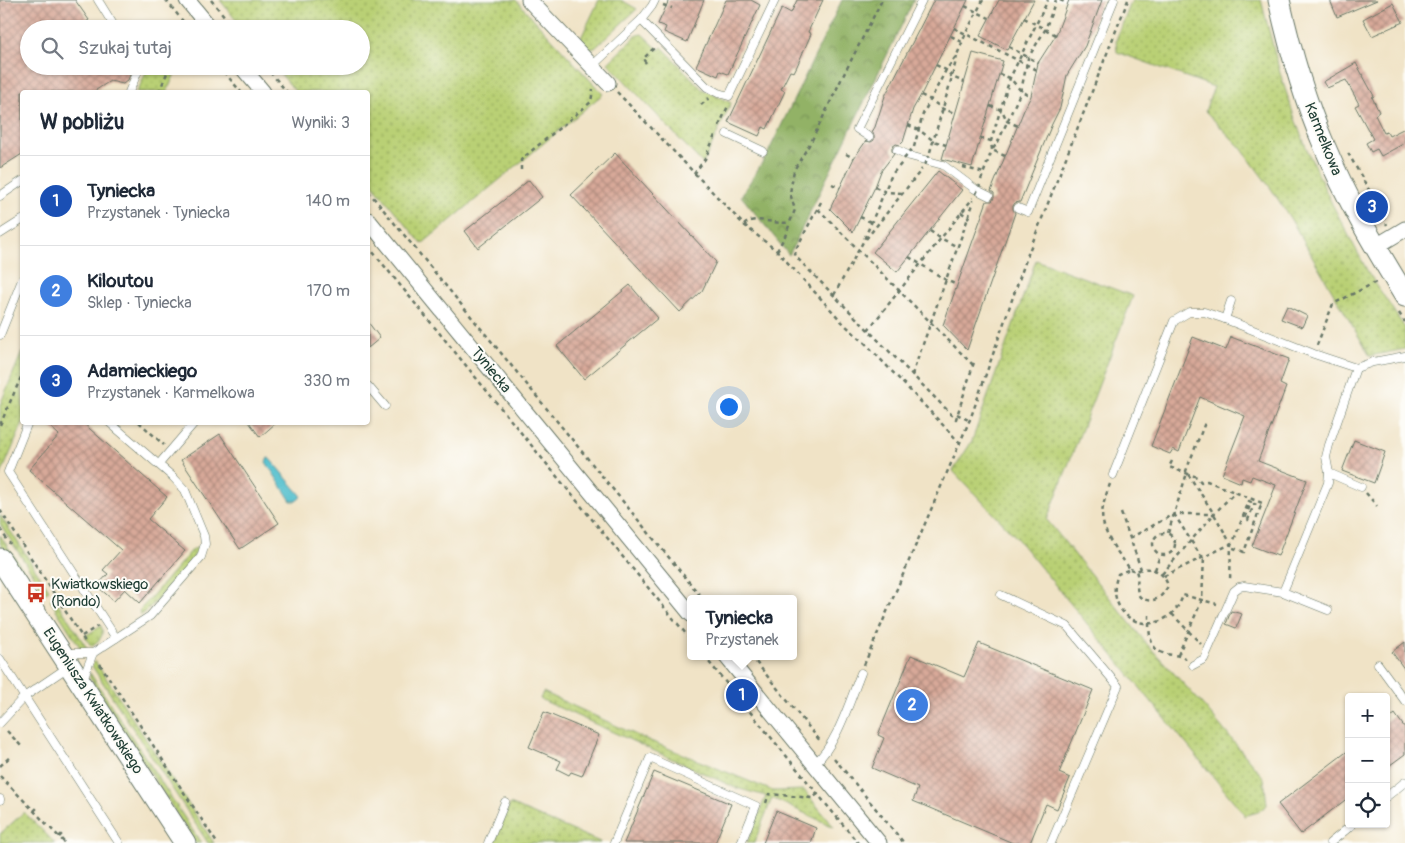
<!DOCTYPE html>
<html lang="pl">
<head>
<meta charset="utf-8">
<style>
  body { margin:0; font-family:Pangolin,sans-serif; background:#f2f2f3; color:#1f2937 }
  .controls { position:absolute; right:15px; bottom:15px; display:grid; overflow:hidden; border-radius:5px; box-shadow:0 1px 4px #0004 }
  .controls button { width:45px; height:45px; display:grid; place-items:center; padding:0; border:0; border-bottom:1px solid #e0e1e3; background:#fff; color:#1f2937; font:25px sans-serif }
  .you { position:absolute; left:728px; top:406px; width:18px; height:18px; margin:-12px; border:4px solid #fff; border-radius:50%; background:#1a73e8; box-shadow:0 0 0 8px #1a73e833 }
  .badge { display:grid; place-items:center; width:32px; height:32px; border-radius:50%; background:#ea580c; color:#fff; font-size:16px; font-weight:700 }
  .pin { position:absolute; translate:-50% -50%; border:2px solid #fff; box-shadow:0 1px 5px #0006 }
  .popup { position:absolute; left:687px; top:595px; width:110px; height:65px; box-sizing:border-box; display:grid; place-content:center; border-radius:5px; background:#fff; filter:drop-shadow(0 1px 4px #0005); font-size:16px; white-space:nowrap; color:#747a83 }
  .popup b { font-size:19px; color:#1f2937 }
  .popup::after { content:''; position:absolute; left:50%; top:100%; margin-left:-10px; border:10px solid transparent; border-top-color:#fff }
  .list { margin:0; padding:0; list-style:none }
  h2 { display:flex; justify-content:space-between; align-items:center; height:65px; margin:0; padding:0 20px; font-size:21px }
  h2 small { font-size:16px; font-weight:400; color:#747a83 }
  .list li { display:grid; grid-template-columns:32px 1fr auto; gap:15px; align-items:center; box-sizing:border-box; height:90px; padding:0 20px; border-top:1px solid #e0e1e3 }
  .list b { display:block; font-size:19px; white-space:nowrap }
  .list p { margin:0; font-size:16px; white-space:nowrap; color:#747a83 }
  .list em { font-size:16px; font-style:normal; color:#747a83 }
  .icon { flex:none; width:28px; height:28px; fill:none; stroke:currentColor; stroke-width:2; stroke-linecap:round; stroke-linejoin:round }
  .map { position:relative; flex:none; width:1405px; height:843px; overflow:hidden }
  .search { position:absolute; background:#fff; box-shadow:0 1px 4px #0004; left:20px; top:20px; width:350px; height:55px; display:flex; align-items:center; gap:12px; box-sizing:border-box; padding:0 18px; border-radius:28px; color:#747a83; font-size:19px }
  .panel { position:absolute; background:#fff; box-shadow:0 1px 4px #0004; left:20px; top:90px; width:350px; height:335px; border-radius:5px }
  .map>svg:first-child { display:block }
  .grass { fill:url(#grass-dots); stroke:#6c8654 }
  .forest { fill:url(#forest-crowns); stroke:#58784d }
  .water { fill:#53bfcd; stroke:#397e80 }
  .building { fill:url(#building-cross-hatch) }
  .lines { fill:none; stroke-linecap:round; stroke-linejoin:round }
  .lane-casing { stroke:#687767; stroke-width:9 }
  .street-casing { stroke:#687767; stroke-width:17 }
  .secondary-casing { stroke:#687767; stroke-width:23 }
  .path { stroke:#687767; stroke-width:2.5; stroke-dasharray:4 4; stroke-linecap:butt }
  .lane { stroke:#fff; stroke-width:8 }
  .street { stroke:#fff; stroke-width:15 }
  .secondary { stroke:#fff; stroke-width:21 }
  .path-bridge { stroke:#687767; stroke-width:2.5; stroke-dasharray:4 4; stroke-linecap:butt }
  .labels { text-anchor:middle; dominant-baseline:central; stroke-width:4; stroke-linejoin:round; paint-order:stroke }
  .street-label { font-size:15px; fill:#1f3d34; stroke:#fdfcf7 }
  .poi-label { font-size:15px; fill:#1f3d34; stroke:#fdfcf7; text-anchor:start }
</style>
</head>
<body>
<div class="map">
<svg width="1405" height="843" viewBox="0 0 1405 843">
  <defs>
    <pattern id="grass-dots" width="8" height="8" patternUnits="userSpaceOnUse" patternTransform="scale(1.25)"><rect width="8" height="8" fill="#b9d074"/><path d="M2 2h.1M6 6h.1" fill="none" stroke="#96aa60" stroke-width="1.8" stroke-linecap="round"/></pattern>
    <pattern id="forest-crowns" width="20" height="18" patternUnits="userSpaceOnUse" patternTransform="scale(1.25)"><rect width="20" height="18" fill="#92b266"/><path d="M2 6a3 3 0 1 1 6 0M12 15a3 3 0 1 1 6 0" fill="none" stroke="#779255"/></pattern>
    <pattern id="building-cross-hatch" width="8" height="8" patternUnits="userSpaceOnUse" patternTransform="scale(1.25)"><rect width="8" height="8" fill="#d8a999"/><path d="M0 0l8 8M0 8l8-8" fill="none" stroke="#af8b7e"/></pattern>
  </defs>
  <rect width="100%" height="100%" fill="#fdfcf7"/>
  <filter id="ink" filterUnits="userSpaceOnUse"><feTurbulence type="fractalNoise" baseFrequency=".02" numOctaves="2"/><feDisplacementMap in="SourceGraphic" scale="10" xChannelSelector="R" yChannelSelector="G"/><feConvolveMatrix kernelMatrix="1 2 1 2 8 2 1 2 1" color-interpolation-filters="sRGB"/></filter>
  <filter id="wash" filterUnits="userSpaceOnUse"><feTurbulence type="fractalNoise" baseFrequency=".0096" numOctaves="4" result="noise"/><feDisplacementMap in="SourceGraphic" scale="20" xChannelSelector="R" yChannelSelector="G"/><feGaussianBlur stdDeviation="1.12" result="paint"/><feColorMatrix in="noise" values="0 0 0 0 0 0 0 0 0 0 0 0 0 0 0 0 0 1.4 0 .05"/><feComposite in="paint" operator="in"/></filter>
  <g filter="url(#wash)">
    <rect width="100%" height="100%" fill="#f0e3c6"/>
    <!-- grass -->
    <g class="grass">
      <path d="M 220,0 L 516,0 L 603,94 L 422,244 L 368,179 L 368,92 L 296,92 L 274,66 L 361,66 L 361,29 L 243,29 Z"/>
      <path d="M 599,0 L 621,0 L 637,9 L 595,48 L 589,49 L 580,40 Z"/>
      <path d="M 1132,0 L 1261,0 L 1280,73 L 1295,119 L 1308,152 L 1332,204 L 1368,272 L 1405,328 L 1405,349 L 1370,356 L 1290,218 L 1272,190 L 1241,148 L 1205,111 L 1214,87 L 1117,52 L 1116,40 Z"/>
      <path d="M 642,34 L 659,50 L 662,47 L 702,89 L 731,103 L 703,164 L 608,63 L 637,35 Z"/>
      <path d="M 149,66 L 178,66 L 167,92 L 137,92 Z"/>
      <path d="M 1036,260 L 1133,296 L 1047,520 L 1146,643 L 1203,705 L 1264,778 L 1267,805 L 1258,812 L 1244,816 L 1244,814 L 1014,535 L 953,471 L 972,441 Z"/>
      <path d="M 22,352 L 23,423 L 0,477 L 0,405 Z"/>
      <path d="M 0,515 L 49,590 L 45,593 L 0,524 Z"/>
      <path d="M 0,535 L 31,582 L 27,585 L 0,544 Z"/>
      <path d="M 198,548 C 194,562 154,605 141,615 L 139,611 L 193,549 Z"/>
      <path d="M 54,597 L 87,648 L 81,649 L 50,600 Z"/>
      <path d="M 101,626 C 105,636 99,641 91,646 L 85,636 Z"/>
      <path d="M 95,661 L 214,843 L 208,843 L 92,666 Z"/>
      <path d="M 90,673 L 201,843 L 195,843 L 90,678 Z"/>
      <path d="M 543,692 L 643,738 L 773,791 L 804,790 L 834,827 L 772,798 L 754,843 L 747,843 L 766,796 L 736,788 L 540,699 Z"/>
      <path d="M 510,804 L 600,842 L 600,843 L 494,843 Z"/>
      <path d="M 24,812 L 55,843 L 0,843 L 0,834 Z"/>
    </g>
    <!-- forest -->
    <path class="forest" d="M 842,0 L 914,0 L 789,255 L 741,196 L 767,155 Z"/>
    <!-- water -->
    <path class="water" d="M 268,458 L 269,458 L 301,495 L 300,498 L 296,501 L 291,501 L 266,462 Z"/>
    <g id="blocks">
      <!-- building -->
      <g class="building">
        <path d="M 0,0 L 75,0 L 89,20 L 76,29 L 29,29 L 29,66 L 128,66 L 130,75 L 128,80 L 123,84 L 110,81 L 93,92 L 22,92 L 22,154 L 0,168 Z"/>
        <path d="M 669,0 L 704,0 L 687,42 L 664,32 L 666,27 L 658,24 Z"/>
        <path d="M 726,0 L 751,0 L 760,5 L 728,74 L 720,71 L 718,76 L 696,66 Z"/>
        <path d="M 797,0 L 823,0 L 808,32 L 811,34 L 797,66 L 794,72 L 790,71 L 781,89 L 785,91 L 767,129 L 763,127 L 759,136 L 728,122 L 782,8 L 791,13 Z"/>
        <path d="M 934,0 L 968,0 L 921,95 L 913,109 L 903,142 L 900,145 L 896,144 L 892,147 L 892,151 L 894,154 L 881,171 L 875,187 L 853,232 L 830,209 L 854,158 L 866,141 L 871,142 L 874,140 L 874,135 L 872,132 L 875,127 L 885,96 Z"/>
        <path d="M 999,0 L 1034,0 L 1007,50 L 980,36 Z"/>
        <path d="M 1069,0 L 1102,0 L 1085,46 L 1067,75 L 1060,108 L 1052,124 L 1020,202 L 1015,203 L 1013,206 L 1013,209 L 1015,213 L 967,350 L 943,325 L 987,201 L 992,201 L 994,198 L 994,193 L 991,191 L 1024,110 L 1031,96 L 1038,63 L 1056,35 Z"/>
        <path d="M 1330,0 L 1377,0 L 1337,17 Z"/>
        <path d="M 1393,3 L 1403,22 L 1372,36 L 1363,19 Z"/>
        <path d="M 973,53 L 1003,61 L 972,167 L 942,159 Z"/>
        <path d="M 1356,63 L 1374,96 L 1372,97 L 1379,112 L 1375,115 L 1384,133 L 1387,132 L 1389,136 L 1405,128 L 1405,143 L 1381,156 L 1377,149 L 1371,152 L 1366,143 L 1373,139 L 1355,106 L 1359,104 L 1346,80 L 1327,88 L 1323,82 Z"/>
        <path d="M 615,153 L 716,262 L 702,291 L 680,312 L 571,195 Z"/>
        <path d="M 938,171 L 962,190 L 897,272 L 873,252 Z"/>
        <path d="M 529,180 L 542,197 L 478,248 L 465,231 Z"/>
        <path d="M 630,285 L 658,318 L 584,379 L 557,346 Z"/>
        <path d="M 1287,306 L 1307,316 L 1302,327 L 1281,319 Z"/>
        <path d="M 368,322 L 380,338 L 368,348 Z"/>
        <path d="M 1193,337 L 1226,350 L 1231,337 L 1289,359 L 1280,384 L 1286,387 L 1258,461 L 1307,480 L 1278,556 L 1252,546 L 1276,485 L 1252,476 L 1250,481 L 1242,478 L 1241,483 L 1222,475 L 1245,416 L 1200,397 L 1179,452 L 1173,449 L 1170,454 L 1151,446 Z"/>
        <path d="M 45,422 L 82,422 L 167,497 L 148,519 L 185,551 L 140,603 L 125,589 L 114,601 L 97,586 L 108,574 L 103,570 L 121,550 L 29,470 L 59,435 Z"/>
        <path d="M 249,422 L 277,422 L 260,437 Z"/>
        <path d="M 220,434 L 279,523 L 240,549 L 181,460 Z"/>
        <path d="M 1354,440 L 1385,452 L 1374,483 L 1342,471 Z"/>
        <path d="M 1231,611 L 1242,614 L 1236,628 L 1226,624 Z"/>
        <path d="M 1405,642 L 1405,670 L 1392,652 Z"/>
        <path d="M 979,643 L 1093,690 L 1059,773 L 1070,778 L 1057,809 L 1046,804 L 1030,843 L 1013,843 L 913,801 L 918,788 L 872,768 L 884,738 L 878,735 L 911,655 L 964,677 Z"/>
        <path d="M 544,712 L 599,735 L 582,776 L 571,772 L 569,775 L 557,769 L 561,761 L 529,747 Z"/>
        <path d="M 1395,714 L 1405,728 L 1405,754 L 1386,768 L 1386,721 Z"/>
        <path d="M 1349,750 L 1349,797 L 1301,834 L 1278,804 Z"/>
        <path d="M 654,772 L 731,804 L 715,843 L 624,843 Z"/>
        <path d="M 776,811 L 816,828 L 811,843 L 763,843 Z"/>
      </g>
    </g>
  </g>
  <g filter="url(#ink)">
    <use href="#blocks" fill-opacity="0" stroke="#687767" stroke-width="1"/>
    <g class="lines">
      <defs>
        <g id="lane">
          <path d="M 98,0 L 116,29"/>
          <path d="M 641,20 L 707,87 L 718,93 L 729,96 L 775,0"/>
          <path d="M 591,67 L 641,20 L 652,6 L 655,0"/>
          <path d="M 129,92 L 138,71 L 138,66"/>
          <path d="M 727,134 L 763,151"/>
          <path d="M 869,137 L 857,129 L 922,0"/>
          <path d="M 897,150 L 910,156 L 943,165 L 975,189 L 989,196"/>
          <path d="M 0,196 L 22,181"/>
          <path d="M 1018,208 L 1028,212 L 1114,0"/>
          <path d="M 0,234 L 22,220"/>
          <path d="M 1225,319 L 1231,301"/>
          <path d="M 0,335 L 22,280"/>
          <path d="M 368,386 L 385,406"/>
          <path d="M 28,422 L 8,472 L 116,638"/>
          <path d="M 159,464 L 195,422"/>
          <path d="M 1329,473 L 1361,487"/>
          <path d="M 1113,475 L 1174,321 L 1189,312 L 1204,312 L 1225,319 L 1314,354 L 1356,368 L 1373,362 L 1405,356"/>
          <path d="M 1283,592 L 1328,610"/>
          <path d="M 1001,595 L 1067,626 L 1118,686 L 1051,843"/>
          <path d="M 64,653 L 93,653 L 150,616 L 201,557 L 205,544 L 204,536 L 185,490 L 173,477 L 109,422"/>
          <path d="M 0,659 L 119,843"/>
          <path d="M 1378,664 L 1405,701"/>
          <path d="M 1193,665 L 1204,659 L 1234,591 L 1239,587 L 1244,586 L 1283,592 L 1328,483 L 1329,473 L 1326,457 L 1329,445 L 1356,368"/>
          <path d="M 83,679 L 93,653"/>
          <path d="M 0,723 L 24,697 L 68,667"/>
          <path d="M 814,764 C 837,745 850,700 861,673"/>
          <path d="M 1386,797 L 1405,782"/>
          <path d="M 0,799 L 0,800"/>
          <path d="M 488,843 L 505,802"/>
          <path d="M 614,843 L 650,758 L 756,806 L 741,843"/>
          <path d="M 1330,843 L 1353,824"/>
        </g>
        <g id="street">
          <path d="M 187,0 L 211,29"/>
          <path d="M 529,0 L 608,83"/>
          <path d="M 241,66 L 263,92"/>
          <path d="M 368,220 L 691,614"/>
          <path d="M 1375,247 L 1405,229"/>
          <path d="M 726,656 L 879,843"/>
        </g>
        <g id="secondary">
          <path d="M 1279,0 C 1290,49 1304,99 1324,145 C 1346,198 1375,247 1405,296"/>
          <path d="M 0,559 L 185,843"/>
        </g>
      </defs>
      <!-- lane casing -->
      <use href="#lane" class="lane-casing"/>
      <!-- street casing -->
      <use href="#street" class="street-casing"/>
      <!-- secondary casing -->
      <use href="#secondary" class="secondary-casing"/>
      <!-- path -->
      <g class="path">
        <path d="M 166,0 L 189,29"/>
        <path d="M 211,0 L 235,29"/>
        <path d="M 1060,0 L 1067,3"/>
        <path d="M 663,5 L 672,8"/>
        <path d="M 965,6 L 989,18"/>
        <path d="M 1024,18 L 1056,35"/>
        <path d="M 954,28 L 1037,70"/>
        <path d="M 182,29 L 182,21"/>
        <path d="M 951,36 L 962,42"/>
        <path d="M 1009,47 L 1039,63"/>
        <path d="M 646,63 L 643,59 L 655,47"/>
        <path d="M 936,65 L 946,70 L 952,77 L 964,82"/>
        <path d="M 219,66 L 241,92"/>
        <path d="M 265,66 L 287,92"/>
        <path d="M 999,74 L 1010,78 L 1021,91 L 1031,96"/>
        <path d="M 159,92 L 170,66"/>
        <path d="M 617,92 L 744,225 L 777,251 L 845,325 L 866,344 L 960,443"/>
        <path d="M 921,95 L 931,100 L 943,109 L 955,113"/>
        <path d="M 701,105 L 709,98"/>
        <path d="M 990,106 L 1002,110 L 1007,121 L 1018,126"/>
        <path d="M 908,125 L 919,130 L 934,141 L 946,145"/>
        <path d="M 719,126 L 728,106"/>
        <path d="M 980,138 L 991,141"/>
        <path d="M 914,147 L 923,114 L 946,70 L 957,55 L 966,33 L 983,0"/>
        <path d="M 930,152 L 952,77 L 957,56"/>
        <path d="M 1348,153 L 1377,204 L 1387,225"/>
        <path d="M 846,154 L 854,158"/>
        <path d="M 1005,156 L 992,150 L 998,142 L 1021,91 L 1028,58 L 1045,30 L 1056,0"/>
        <path d="M 963,167 L 984,173"/>
        <path d="M 521,170 L 521,160 L 524,157 L 591,102 L 593,89"/>
        <path d="M 694,174 L 705,159 L 716,133"/>
        <path d="M 981,180 L 992,150 L 991,141 L 1010,78 L 1048,0"/>
        <path d="M 832,184 L 840,188"/>
        <path d="M 875,187 L 886,192 L 903,193"/>
        <path d="M 368,191 L 703,599"/>
        <path d="M 821,202 L 797,247 L 795,254 L 797,258 L 956,419 L 975,359"/>
        <path d="M 818,209 L 973,365"/>
        <path d="M 961,212 L 969,218"/>
        <path d="M 860,217 L 871,222"/>
        <path d="M 744,225 C 754,214 776,226 790,222 L 795,210 L 790,193 L 794,170 L 812,140 L 841,80 L 882,0"/>
        <path d="M 930,231 L 940,238 L 958,247"/>
        <path d="M 866,239 L 922,169"/>
        <path d="M 368,246 L 691,640"/>
        <path d="M 777,251 L 787,232 L 790,222"/>
        <path d="M 909,257 L 946,280 L 957,285"/>
        <path d="M 834,295 L 863,242 L 892,174 L 902,163"/>
        <path d="M 1399,313 L 1405,322"/>
        <path d="M 868,330 L 973,198"/>
        <path d="M 1317,345 L 1333,304 L 1376,282"/>
        <path d="M 912,375 L 973,204 L 973,200"/>
        <path d="M 957,414 L 970,421"/>
        <path d="M 139,422 L 164,445"/>
        <path d="M 0,425 L 22,375"/>
        <path d="M 1172,461 L 1169,467 L 1197,477 L 1201,482 L 1207,481 L 1262,503 L 1244,552 L 1231,547"/>
        <path d="M 1188,474 L 1214,514"/>
        <path d="M 1110,484 C 1106,495 1100,510 1103,522 C 1107,540 1119,554 1130,569 L 1118,574 C 1116,580 1114,587 1115,593 C 1120,632 1171,634 1183,595 L 1217,604"/>
        <path d="M 1366,493 L 1377,506"/>
        <path d="M 0,510 L 86,643"/>
        <path d="M 1121,513 L 1141,569"/>
        <path d="M 1174,514 L 1200,555 L 1204,557 L 1202,600 L 1178,655"/>
        <path d="M 0,529 L 10,544"/>
        <circle cx="1164" cy="544" r="11"/>
        <path d="M 1168,533 L 1187,473 L 1186,471 L 1206,420"/>
        <path d="M 1130,538 L 1174,514 L 1214,514 L 1235,492"/>
        <path d="M 1130,569 L 1136,571 C 1150,565 1164,571 1168,586 C 1162,598 1152,605 1140,597 C 1134,588 1140,580 1136,571"/>
        <path d="M 1155,570 L 1160,555"/>
        <path d="M 1162,574 L 1214,514 L 1231,544 L 1230,581"/>
        <path d="M 1164,576 L 1231,544 L 1234,540 L 1249,501 L 1251,502 L 1245,519 L 1248,520 L 1254,504 L 1261,506"/>
        <path d="M 1172,614 L 1201,644"/>
        <path d="M 1149,615 C 1149,628 1148,649 1163,653 C 1171,656 1179,654 1186,659"/>
        <path d="M 82,636 L 98,626"/>
        <path d="M 704,656 L 858,843"/>
        <path d="M 751,656 L 821,742"/>
        <path d="M 100,664 L 217,843"/>
        <path d="M 864,665 L 971,417 L 1028,254 L 1128,0"/>
        <path d="M 7,731 L 23,748"/>
        <path d="M 834,758 L 904,843"/>
        <path d="M 0,766 L 11,756"/>
        <path d="M 0,776 L 65,843"/>
        <path d="M 766,803 L 769,794 L 812,798 L 818,794"/>
        <path d="M 34,811 L 38,807"/>
        <path d="M 59,837 L 63,833"/>
      </g>
      <!-- lane -->
      <use href="#lane" class="lane"/>
      <!-- street -->
      <use href="#street" class="street"/>
      <!-- secondary -->
      <use href="#secondary" class="secondary"/>
      <!-- path-bridge -->
      <g class="path-bridge">
        <path d="M 904,159 L 912,149"/>
        <path d="M 925,165 L 929,156"/>
        <path d="M 976,194 L 980,185"/>
      </g>
    </g>
  </g>
  <!-- icons -->
  <defs>
    <symbol id="bus-bare" viewBox="-9 -9 18 18"><path d="M-5-6H5V4H4V6H2V4H-2V6H-4V4H-5ZM-3.5-4V0h7V-4ZM-3.5 1.2v1.5H-2V1.2ZM2 1.2v1.5H3.5V1.2Z" fill="#c8321e" stroke="#fdfcf7" stroke-width="2.5" paint-order="stroke"/></symbol>
  </defs>
  <g fill-rule="evenodd">
    <use href="#bus-bare" x="22" y="579" width="28" height="28"/>
  </g>
  <g class="labels">
    <!-- street labels -->
    <g class="street-label">
      <text transform="translate(1323 139) rotate(68)">Karmelkowa</text>
      <text transform="translate(491 370) rotate(51)">Tyniecka</text>
      <text transform="translate(93 701) rotate(57)">Eugeniusza Kwiatkowskiego</text>
    </g>
    <!-- poi labels -->
    <g class="poi-label">
      <text x="51" y="584">Kwiatkowskiego<tspan x="51" dy="17">(Rondo)</tspan></text>
    </g>
  </g>
</svg>
<div class="controls">
<button>+</button>
<button>−</button>
<button><svg class="icon" aria-label="locate" viewBox="0 0 24 24"><circle cx="12" cy="12" r="6"/><path d="M12 2v4M12 18v4M2 12h4M18 12h4"/></svg></button>
</div>
<div class="you"></div>
<div class="pin badge" style="left:742px;top:695px;background:#1a4fb4">1</div>
<div class="popup"><b>Tyniecka</b>Przystanek</div>
<div class="pin badge" style="left:912px;top:705px;background:#3f7fe0">2</div>
<div class="pin badge" style="left:1372px;top:207px;background:#1a4fb4">3</div>
<div class="search"><svg class="icon" aria-label="search" viewBox="0 0 24 24"><circle cx="10" cy="10" r="6"/><path d="M15 15l6 6"/></svg>Szukaj tutaj</div>
<section class="panel">
<h2>W pobliżu<small>Wyniki: 3</small></h2>
<ul class="list">
<li><span class="badge" style="background:#1a4fb4">1</span><div><b>Tyniecka</b><p>Przystanek · Tyniecka</p></div><em>140 m</em></li>
<li><span class="badge" style="background:#3f7fe0">2</span><div><b>Kiloutou</b><p>Sklep · Tyniecka</p></div><em>170 m</em></li>
<li><span class="badge" style="background:#1a4fb4">3</span><div><b>Adamieckiego</b><p>Przystanek · Karmelkowa</p></div><em>330 m</em></li>
</ul>
</section>
</div>
</body>
</html>
